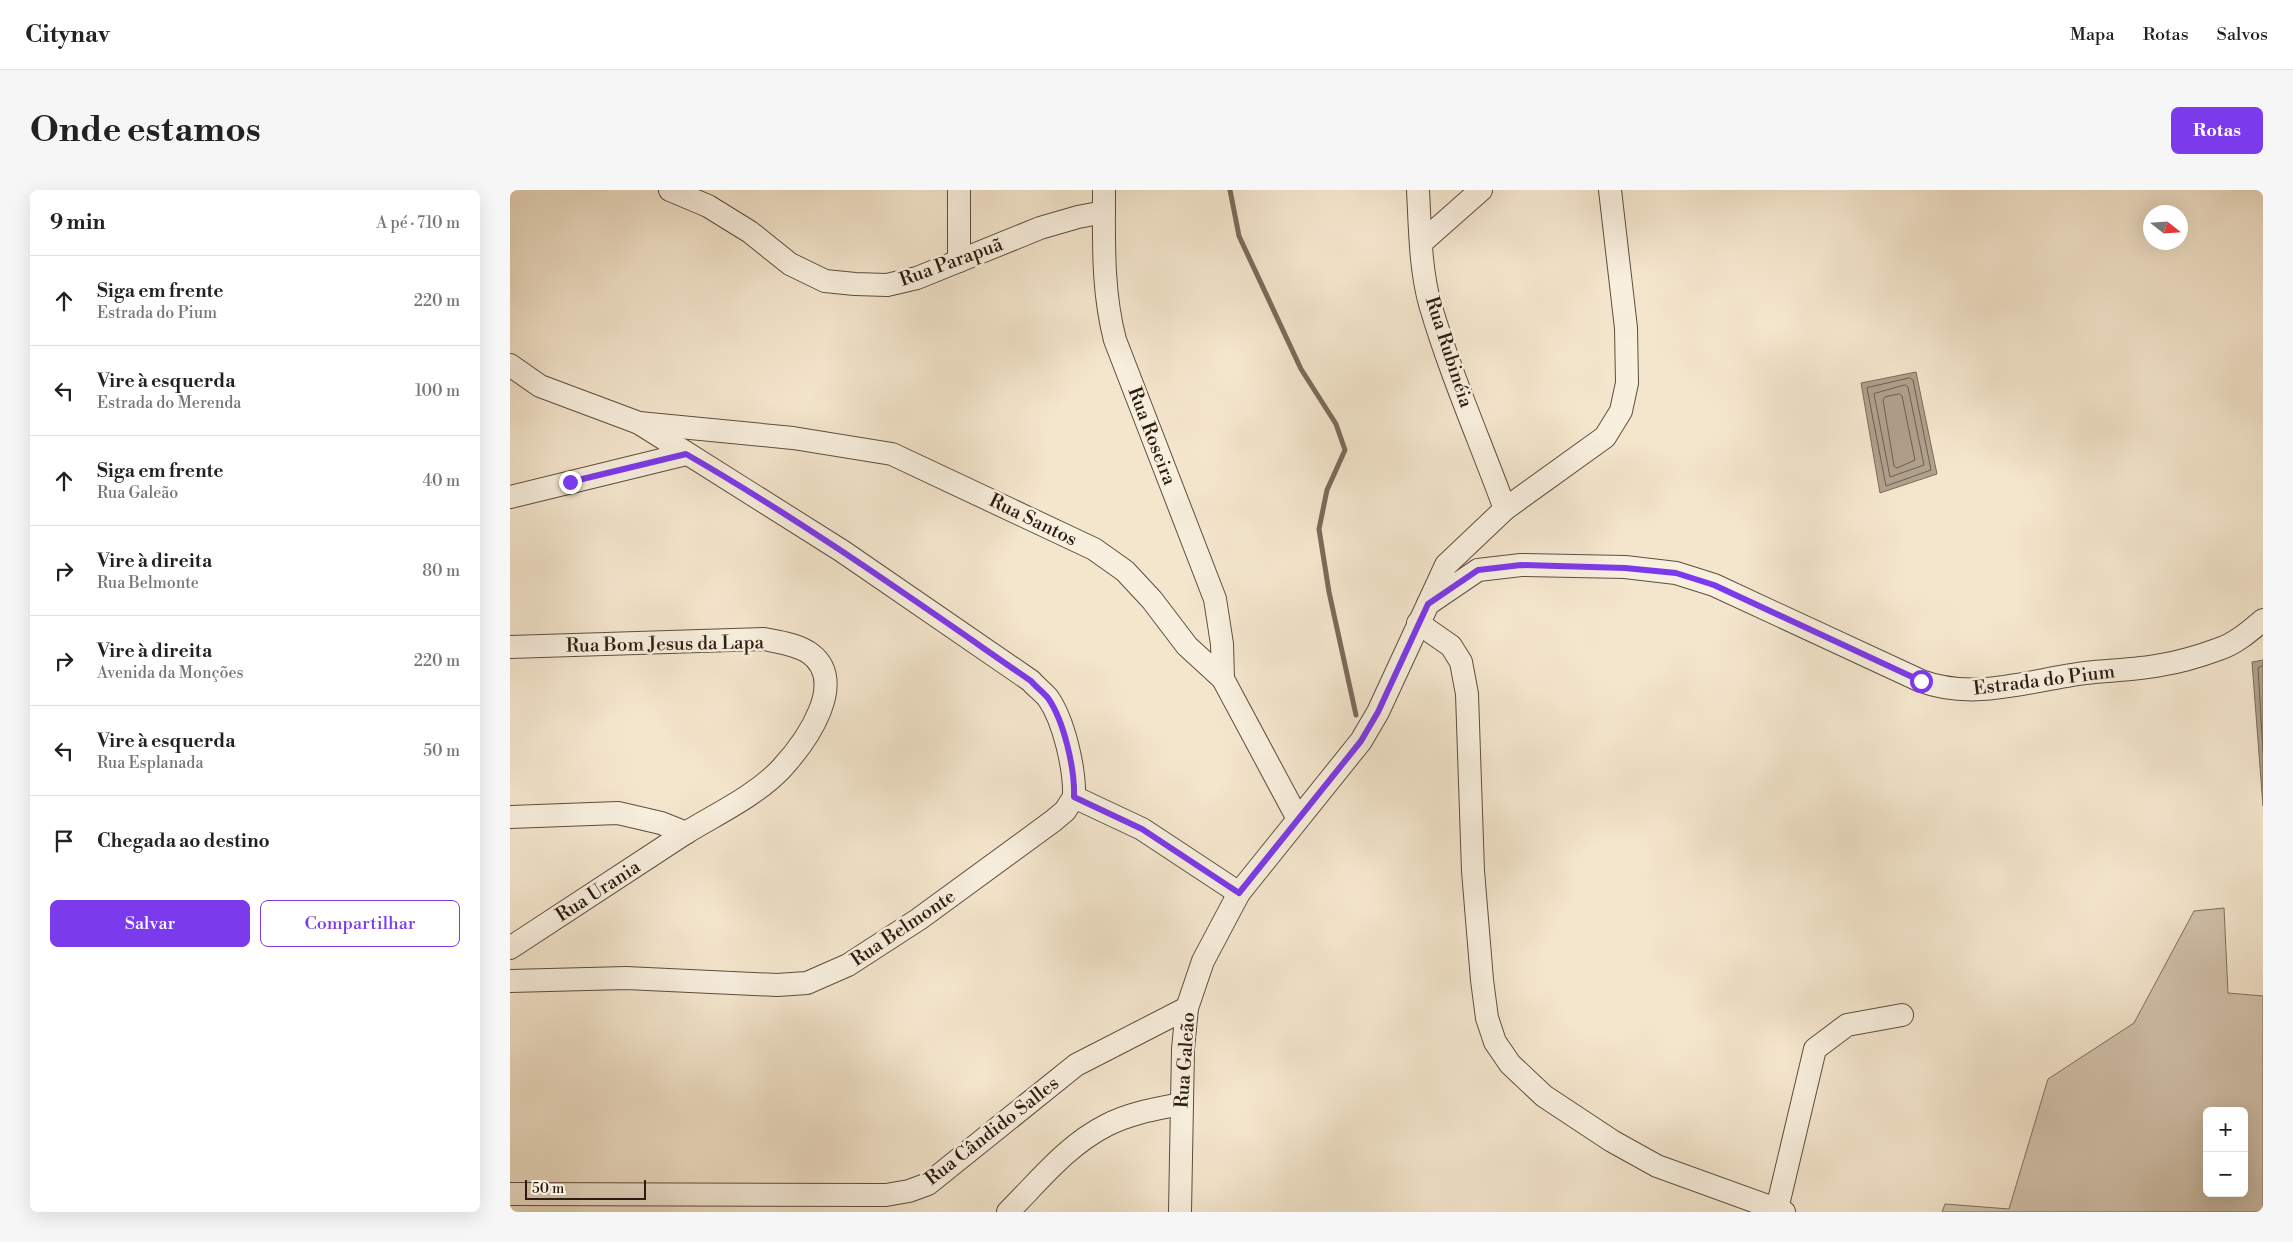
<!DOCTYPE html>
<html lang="pt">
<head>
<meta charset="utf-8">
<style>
  body { margin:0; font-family:"Libre Bodoni",serif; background:#f6f6f6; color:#222 }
  .controls { position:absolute; right:15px; bottom:15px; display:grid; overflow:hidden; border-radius:8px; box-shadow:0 5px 20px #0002 }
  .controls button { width:45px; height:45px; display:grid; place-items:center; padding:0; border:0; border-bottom:1px solid #e0e0e0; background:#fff; color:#222; font:25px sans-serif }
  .compass { position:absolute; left:1633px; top:15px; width:45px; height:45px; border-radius:50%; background:#fff; box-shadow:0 5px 20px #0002; rotate:107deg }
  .scale { position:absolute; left:15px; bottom:12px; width:121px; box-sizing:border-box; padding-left:5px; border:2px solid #2b1b10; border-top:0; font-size:14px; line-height:18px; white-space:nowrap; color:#2b1b10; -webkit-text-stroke:4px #f8efde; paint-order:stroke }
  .stop { position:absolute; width:15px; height:15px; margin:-11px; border:4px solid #7c3aed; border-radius:50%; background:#fff }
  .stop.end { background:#7c3aed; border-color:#fff; box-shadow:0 1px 5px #0008 }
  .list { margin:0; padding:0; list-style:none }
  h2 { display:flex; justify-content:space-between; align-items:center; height:65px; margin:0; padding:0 20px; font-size:21px }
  h2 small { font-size:16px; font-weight:400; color:#767676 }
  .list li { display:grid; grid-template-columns:32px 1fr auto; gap:15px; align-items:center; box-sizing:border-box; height:90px; padding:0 20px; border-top:1px solid #e0e0e0 }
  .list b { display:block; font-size:19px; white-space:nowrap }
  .list p { margin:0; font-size:16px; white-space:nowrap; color:#767676 }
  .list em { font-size:16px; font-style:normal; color:#767676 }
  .actions { display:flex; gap:10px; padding:15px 20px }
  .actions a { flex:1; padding:11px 0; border:1px solid #7c3aed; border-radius:8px; text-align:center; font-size:18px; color:#7c3aed }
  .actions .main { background:#7c3aed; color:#fff }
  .icon { flex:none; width:28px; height:28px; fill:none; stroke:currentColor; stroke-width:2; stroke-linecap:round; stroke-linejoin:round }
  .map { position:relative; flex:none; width:1753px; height:1022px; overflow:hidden; border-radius:8px }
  header { display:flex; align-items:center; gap:30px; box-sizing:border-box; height:70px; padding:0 25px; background:#fff; border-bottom:1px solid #e0e0e0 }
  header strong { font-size:24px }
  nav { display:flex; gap:28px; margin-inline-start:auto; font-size:18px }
  .intro { display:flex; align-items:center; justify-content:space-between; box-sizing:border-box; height:120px; padding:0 30px }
  h1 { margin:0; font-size:35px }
  .button { padding:12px 22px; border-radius:8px; background:#7c3aed; color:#fff; font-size:18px; font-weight:700 }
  main { display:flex; gap:30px; padding:0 30px }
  aside { flex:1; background:#fff; border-radius:8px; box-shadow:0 5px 20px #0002 }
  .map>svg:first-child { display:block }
  .green { fill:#d2c3ad; stroke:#7e6f5e; fill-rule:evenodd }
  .water { fill:#b0a18d; stroke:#7b6b5b }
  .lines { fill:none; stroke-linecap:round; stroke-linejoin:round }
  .shore { stroke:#6e5e4e; stroke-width:1 }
  .stream { stroke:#7b6b5b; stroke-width:5 }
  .minor-casing { stroke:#5d4e3f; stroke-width:24 }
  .minor { stroke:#f8efde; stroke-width:22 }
  .route { stroke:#7c3aed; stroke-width:6 }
  .labels { text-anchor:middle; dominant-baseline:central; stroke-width:5; stroke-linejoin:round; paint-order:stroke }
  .street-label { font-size:19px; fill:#2b1b10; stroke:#f8efde }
</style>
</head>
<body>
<header>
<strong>Citynav</strong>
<nav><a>Mapa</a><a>Rotas</a><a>Salvos</a></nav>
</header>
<div class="intro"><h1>Onde estamos</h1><a class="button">Rotas</a></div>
<main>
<aside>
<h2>9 min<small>A pé · 710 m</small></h2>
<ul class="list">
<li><svg class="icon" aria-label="ahead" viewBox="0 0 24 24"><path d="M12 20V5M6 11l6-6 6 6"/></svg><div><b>Siga em frente</b><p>Estrada do Pium</p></div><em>220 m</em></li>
<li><svg class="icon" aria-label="left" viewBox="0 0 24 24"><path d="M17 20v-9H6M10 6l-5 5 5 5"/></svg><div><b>Vire à esquerda</b><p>Estrada do Merenda</p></div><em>100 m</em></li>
<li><svg class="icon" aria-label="ahead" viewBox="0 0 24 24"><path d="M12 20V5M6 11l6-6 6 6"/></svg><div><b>Siga em frente</b><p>Rua Galeão</p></div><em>40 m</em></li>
<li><svg class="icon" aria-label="right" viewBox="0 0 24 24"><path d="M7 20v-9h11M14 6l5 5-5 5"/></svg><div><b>Vire à direita</b><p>Rua Belmonte</p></div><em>80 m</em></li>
<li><svg class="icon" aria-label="right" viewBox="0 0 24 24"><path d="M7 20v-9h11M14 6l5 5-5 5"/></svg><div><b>Vire à direita</b><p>Avenida da Monções</p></div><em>220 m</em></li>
<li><svg class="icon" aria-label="left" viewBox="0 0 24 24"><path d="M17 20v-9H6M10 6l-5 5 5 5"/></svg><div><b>Vire à esquerda</b><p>Rua Esplanada</p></div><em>50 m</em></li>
<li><svg class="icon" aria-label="arrive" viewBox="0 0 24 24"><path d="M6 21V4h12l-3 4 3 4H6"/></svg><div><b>Chegada ao destino</b></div></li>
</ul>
<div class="actions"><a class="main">Salvar</a><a>Compartilhar</a></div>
</aside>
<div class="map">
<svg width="1753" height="1022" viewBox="0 0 1753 1022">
  <rect width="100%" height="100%" fill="#f4e6cd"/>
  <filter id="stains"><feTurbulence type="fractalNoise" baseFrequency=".004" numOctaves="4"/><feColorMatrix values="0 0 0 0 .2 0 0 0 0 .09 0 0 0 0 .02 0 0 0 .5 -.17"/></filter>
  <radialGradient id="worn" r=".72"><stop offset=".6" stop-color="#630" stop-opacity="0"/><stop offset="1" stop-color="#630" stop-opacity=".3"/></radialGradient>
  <!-- green -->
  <path class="green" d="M 1714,718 L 1718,803 L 1753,806 L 1753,1022 L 1432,1022 L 1435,1014 L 1499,1019 L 1538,889 L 1624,833 L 1684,721 ZM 1697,921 L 1734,921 L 1734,1003 L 1697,1003 Z"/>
  <!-- water -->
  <g class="water">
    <path d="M 1406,182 L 1427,284 L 1370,303 L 1351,193 Z"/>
    <path d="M 1753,470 L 1753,616 L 1742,472 Z"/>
  </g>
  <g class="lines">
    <!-- shore -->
    <g class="shore">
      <path d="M 1400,188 L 1403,190 L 1421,280 L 1376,296 L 1357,198 Z"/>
      <path d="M 1395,195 L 1398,197 L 1414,275 L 1380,287 L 1364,204 Z"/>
      <path d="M 1390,204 L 1392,206 L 1405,270 L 1387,278 L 1384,276 L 1373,210 L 1375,207 Z"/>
      <path d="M 1753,475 L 1748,478 L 1753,562"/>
    </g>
    <!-- stream -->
    <path class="stream" d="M 720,0 L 729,46 L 791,179 L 826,234 L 835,260 L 817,300 L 809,339 L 819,402 L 846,525"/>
    <defs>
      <g id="minor">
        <path d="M 160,0 L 198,16 L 240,42 L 280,74 L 315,91 L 345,94 L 377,95 L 407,88 L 530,38 L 568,27 L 594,22"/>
        <path d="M 449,0 L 449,71"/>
        <path d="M 594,0 C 594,51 592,100 605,150 L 705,409 L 712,454 L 713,489"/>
        <path d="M 908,0 C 910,37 910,78 920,114 C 940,183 970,251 995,319"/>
        <path d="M 911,53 L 971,0"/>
        <path d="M 0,175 L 30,196 L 129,233 L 332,361 L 521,491 C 526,497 533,502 538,508 C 554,531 565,579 564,607"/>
        <path d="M 129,233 L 283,248 L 382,264 L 584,359 L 615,381 L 642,410 L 677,456 L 713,489 L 788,629"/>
        <path d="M 0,307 L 176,264"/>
        <path d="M 918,414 L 968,380 L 1011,375 L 1115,377 L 1166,383 L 1204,395 L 1411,491 C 1465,511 1520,490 1575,483 C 1600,480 1626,480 1651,475 C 1670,472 1690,466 1709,459 C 1725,454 1740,441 1753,430"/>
        <path d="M 908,433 L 941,456 L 951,472 L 957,504 L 963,681 L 972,790 L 977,828 L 985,852 L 1000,874 L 1034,906 L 1102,951 L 1147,976 L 1274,1022"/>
        <path d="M 0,457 L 254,449 C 269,452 285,454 298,462 C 341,490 295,553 271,579 C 244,607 206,624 174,644 C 116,682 58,720 0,758"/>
        <path d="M 564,607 L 632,639 L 729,703"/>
        <path d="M 0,627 L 108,623 L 151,633 L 176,643"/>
        <path d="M 0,791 L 116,788 L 267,795 L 297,793 L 338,775 L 409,729 L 543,631 L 555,621 L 564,607"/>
        <path d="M 0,1004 L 376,1005 L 399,1001 L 418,994 L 566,875 L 677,818"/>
        <path d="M 1267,1019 L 1305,859 L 1337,835 L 1392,825"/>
        <path d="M 498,1022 C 529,991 557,955 597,935 C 620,923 646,919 671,914"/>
        <path d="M 670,1022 L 673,859 L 677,818 L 693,771 L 729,703 L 851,551 L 868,522 L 936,375 L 995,319 L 1095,247 L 1111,221 L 1117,193 L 1116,138 L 1100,0"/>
      </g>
    </defs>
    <!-- minor casing -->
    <use href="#minor" class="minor-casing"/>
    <!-- minor -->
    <use href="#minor" class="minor"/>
  </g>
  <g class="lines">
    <!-- route -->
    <path class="route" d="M 60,292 L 176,264 C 296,333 408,413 521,491 C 526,497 533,502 538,508 C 554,531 565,579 564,607 L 632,639 L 729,703 L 851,551 L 868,522 L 918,414 L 968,380 L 1011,375 L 1115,378 L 1166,383 L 1204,395 L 1411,491"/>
  </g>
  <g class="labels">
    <!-- street labels -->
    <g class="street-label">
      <text transform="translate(441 72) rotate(-20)">Rua Parapuã</text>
      <text transform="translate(939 162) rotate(72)">Rua Rubinéia</text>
      <text transform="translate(642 246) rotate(69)">Rua Roseira</text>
      <text transform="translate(523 330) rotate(26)">Rua Santos</text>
      <text transform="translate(155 454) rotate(-1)">Rua Bom Jesus da Lapa</text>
      <text transform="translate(1534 490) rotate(-7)">Estrada do Pium</text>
      <text transform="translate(88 701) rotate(-33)">Rua Urania</text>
      <text transform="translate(393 738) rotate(-34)">Rua Belmonte</text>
      <text transform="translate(675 870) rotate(-86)">Rua Galeão</text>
      <text transform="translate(482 941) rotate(-38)">Rua Cândido Salles</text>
    </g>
  </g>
  <rect width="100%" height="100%" filter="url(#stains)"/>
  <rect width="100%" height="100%" fill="url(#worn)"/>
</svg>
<div class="controls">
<button>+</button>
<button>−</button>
</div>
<svg class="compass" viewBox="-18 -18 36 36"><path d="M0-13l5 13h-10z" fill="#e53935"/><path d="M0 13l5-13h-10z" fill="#767676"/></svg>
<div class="scale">50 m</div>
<div class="stop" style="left:1411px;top:491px"></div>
<div class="stop end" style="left:60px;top:292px"></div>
</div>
</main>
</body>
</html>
